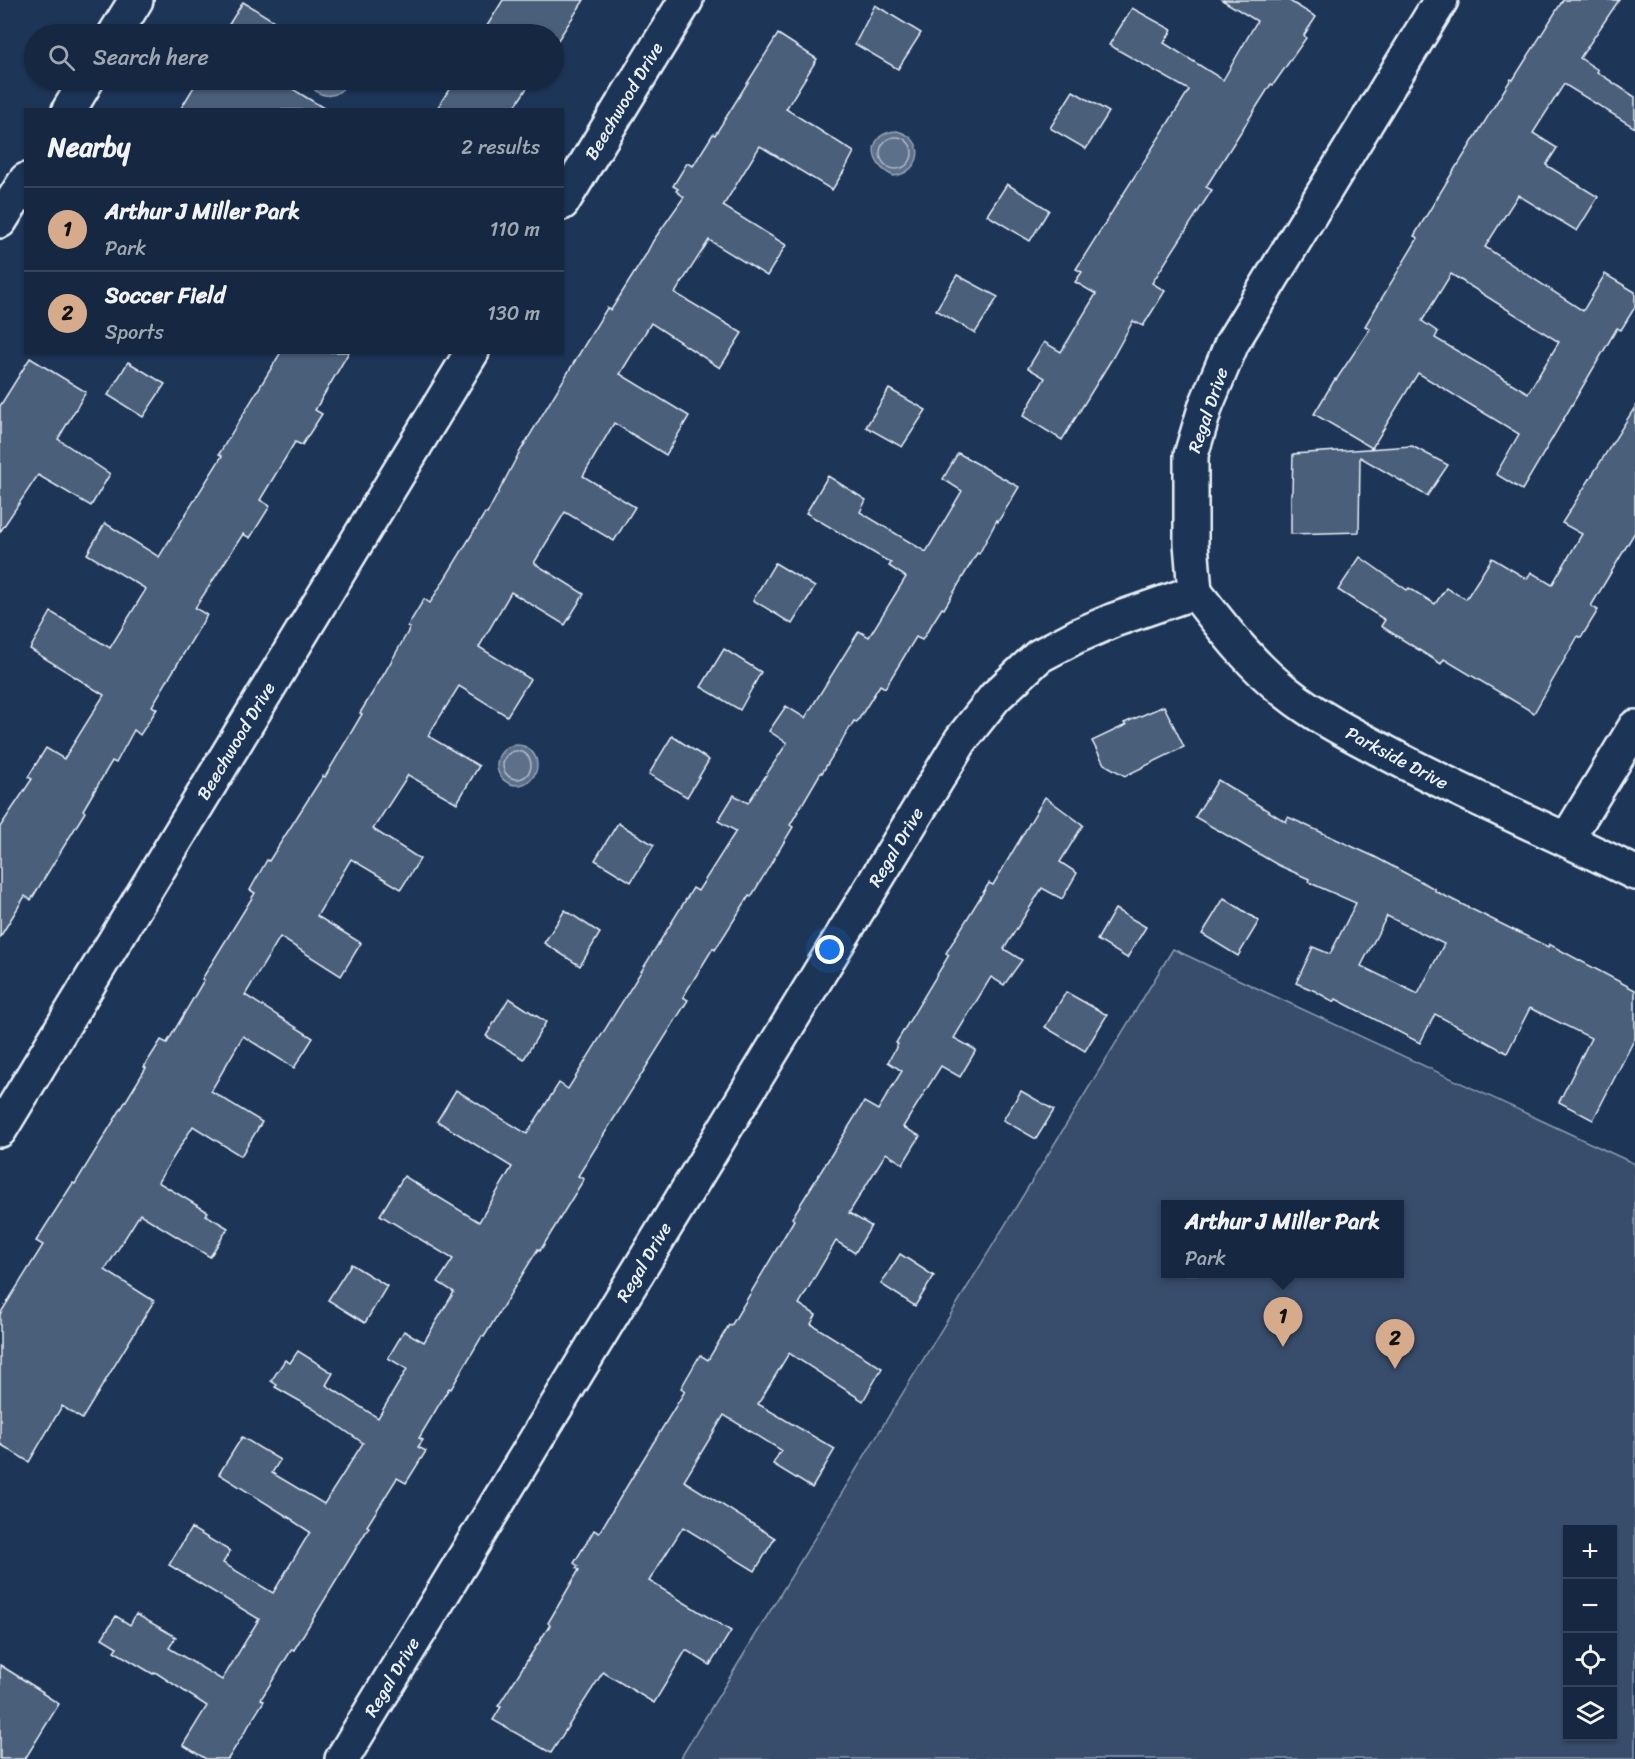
<!DOCTYPE html>
<html lang="en">
<head>
<meta charset="utf-8">
<style>
  body { margin:0; font-family:Sriracha,sans-serif; background:#23344c; color:#f1f3f6 }
  .controls { position:absolute; right:18px; bottom:18px; display:grid; overflow:hidden; border-radius:0px; box-shadow:0 2px 4px #0004 }
  .controls button { width:54px; height:54px; display:grid; place-items:center; padding:0; border:0; border-bottom:2px solid #35445a; background:#162841; color:#f1f3f6; font:30px sans-serif }
  .you { position:absolute; left:830px; top:950px; width:21px; height:21px; margin:-15px; border:4px solid #fff; border-radius:50%; background:#1a73e8; box-shadow:0 0 0 9px #1a73e833 }
  .badge { display:grid; place-items:center; width:39px; height:39px; border-radius:50%; background:#d6ab8b; color:#111; font-size:20px; font-weight:700 }
  .pin { position:absolute; translate:-50% -50px; filter:drop-shadow(0 2px 3px #0008) }
  .pin::after { content:''; position:absolute; top:32px; width:21px; height:18px; background:inherit; clip-path:polygon(0 0,100% 0,50% 100%) }
  .popup { position:absolute; left:1161px; top:1200px; width:243px; height:78px; box-sizing:border-box; display:grid; place-content:center; border-radius:0px; background:#162841; filter:drop-shadow(0 2px 4px #0005); font-size:20px; white-space:nowrap; color:#9ea6b1 }
  .popup b { font-size:22px; color:#f1f3f6 }
  .popup::after { content:''; position:absolute; left:50%; top:100%; margin-left:-12px; border:12px solid transparent; border-top-color:#162841 }
  .list { margin:0; padding:0; list-style:none }
  h2 { display:flex; justify-content:space-between; align-items:center; height:78px; margin:0; padding:0 24px; font-size:26px }
  h2 small { font-size:20px; font-weight:400; color:#9ea6b1 }
  .list li { display:grid; grid-template-columns:39px 1fr auto; gap:18px; align-items:center; box-sizing:border-box; height:84px; padding:0 24px; border-top:2px solid #35445a }
  .list b { display:block; font-size:22px; white-space:nowrap }
  .list p { margin:0; font-size:20px; white-space:nowrap; color:#9ea6b1 }
  .list em { font-size:20px; font-style:normal; color:#9ea6b1 }
  .icon { flex:none; width:33px; height:33px; fill:none; stroke:currentColor; stroke-width:2; stroke-linecap:round; stroke-linejoin:round }
  .map { position:relative; flex:none; width:1635px; height:1759px; overflow:hidden }
  .search { position:absolute; background:#162841; box-shadow:0 2px 4px #0004; left:24px; top:24px; width:540px; height:66px; display:flex; align-items:center; gap:15px; box-sizing:border-box; padding:0 21px; border-radius:33px; color:#9ea6b1; font-size:22px }
  .panel { position:absolute; background:#162841; box-shadow:0 2px 4px #0004; left:24px; top:108px; width:540px; height:246px; border-radius:0px }
  .map>svg:first-child { display:block }
  .green { fill:#374d6c; stroke:#909fb2; stroke-width:1.5; fill-rule:evenodd }
  .water { fill:#5d7089; stroke:#95a4b5; stroke-width:1.5 }
  .lines { fill:none; stroke-linecap:round; stroke-linejoin:round }
  .shore { stroke:#b0bdcc; stroke-width:1.5 }
  .building { fill:#495e7a; stroke:#e8f1f8; stroke-width:1.5; fill-rule:evenodd }
  .street-casing { stroke:#e8f1f8; stroke-width:38 }
  .street { stroke:#1d3557; stroke-width:33 }
  .labels { text-anchor:middle; dominant-baseline:central; stroke-width:4.5; stroke-linejoin:round; paint-order:stroke }
  .street-label { font-size:18px; fill:#e8f1f8; stroke:#1d3557 }
</style>
</head>
<body>
<div class="map">
<svg width="1635" height="1759" viewBox="0 0 1635 1759">
  <rect width="100%" height="100%" fill="#1d3557"/>
  <filter id="ink" filterUnits="userSpaceOnUse"><feTurbulence type="fractalNoise" baseFrequency=".0167" numOctaves="2"/><feDisplacementMap in="SourceGraphic" scale="12" xChannelSelector="R" yChannelSelector="G"/><feConvolveMatrix kernelMatrix="1 2 1 2 8 2 1 2 1" color-interpolation-filters="sRGB"/></filter>
  <g filter="url(#ink)">
    <!-- green -->
    <path class="green" d="M 1173,949 L 1635,1164 L 1635,1759 L 680,1759 ZM 1166,1204 L 1400,1204 L 1400,1274 L 1166,1274 ZM 1568,1530 L 1612,1530 L 1612,1736 L 1568,1736 Z"/>
    <!-- water -->
    <g class="water">
      <path d="M 309,80 L 348,80 C 340,101 315,100 309,80 Z"/>
      <path d="M 897,131 C 928,139 922,172 894,176 C 867,165 867,132 897,131 Z"/>
      <circle cx="517" cy="765" r="20"/>
    </g>
    <g class="lines">
      <!-- shore -->
      <g class="shore">
        <circle cx="896" cy="153" r="16"/>
        <circle cx="517" cy="765" r="14"/>
      </g>
    </g>
    <!-- building -->
    <g class="building">
      <path d="M 503,0 L 584,0 L 554,46 L 554,34 L 482,34 Z"/>
      <path d="M 1222,0 L 1288,0 L 1316,17 L 1304,35 L 1306,38 L 1273,85 L 1271,84 L 1206,187 L 1212,190 L 1152,283 L 1165,291 L 1143,326 L 1133,321 L 1113,357 L 1062,440 L 1023,416 L 1045,378 L 1028,368 L 1044,342 L 1061,352 L 1096,294 L 1075,282 L 1082,272 L 1076,269 L 1189,90 L 1109,45 L 1132,8 L 1172,30 L 1164,43 L 1223,80 L 1257,21 Z"/>
      <path d="M 1563,0 L 1619,0 L 1580,58 L 1598,70 L 1597,72 L 1635,97 L 1635,128 L 1564,84 L 1533,133 L 1557,148 L 1546,165 L 1598,197 L 1577,231 L 1518,195 L 1485,247 L 1583,311 L 1605,274 L 1635,292 L 1635,307 L 1621,330 L 1617,328 L 1522,490 L 1496,474 L 1519,434 L 1418,373 L 1372,448 L 1314,414 L 1335,379 L 1336,380 L 1370,329 L 1365,326 L 1418,238 L 1414,236 L 1457,165 L 1458,165 L 1511,79 L 1513,80 ZM 1451,274 L 1559,342 L 1528,393 L 1435,338 L 1438,332 L 1422,321 Z"/>
      <path d="M 243,2 L 295,34 L 223,34 Z"/>
      <path d="M 875,5 L 921,33 L 898,69 L 855,44 Z"/>
      <path d="M 778,34 L 817,59 L 786,109 L 854,152 L 844,171 L 832,190 L 760,146 L 723,206 L 786,245 L 767,276 L 709,240 L 675,293 L 742,333 L 720,368 L 651,323 L 620,374 L 689,416 L 666,455 L 614,423 L 583,476 L 635,507 L 614,541 L 565,512 L 534,563 L 584,594 L 565,625 L 511,592 L 479,647 L 530,679 L 507,716 L 459,686 L 428,736 L 479,766 L 457,803 L 408,775 L 373,829 L 420,859 L 401,889 L 351,859 L 317,916 L 361,943 L 341,976 L 280,937 L 245,995 L 313,1038 L 294,1068 L 243,1036 L 211,1091 L 262,1122 L 241,1156 L 193,1126 L 158,1182 L 208,1212 L 206,1215 L 228,1228 L 210,1257 L 140,1214 L 105,1270 L 154,1301 L 82,1419 L 62,1406 L 29,1462 L 0,1444 L 0,1314 L 43,1245 L 36,1241 L 73,1183 L 75,1184 L 146,1068 L 144,1067 L 161,1040 L 167,1043 L 204,980 L 202,979 L 255,893 L 250,890 L 267,860 L 269,861 L 323,776 L 325,777 L 362,714 L 360,713 L 384,674 L 410,628 L 407,627 L 424,599 L 430,603 L 485,513 L 487,514 L 519,453 L 607,308 L 611,310 L 645,256 L 653,241 L 684,197 L 676,191 L 678,189 L 673,186 L 687,163 L 693,166 L 713,134 L 715,135 Z"/>
      <path d="M 198,80 L 278,80 L 327,110 L 180,110 Z"/>
      <path d="M 455,80 L 532,80 L 513,110 L 436,110 Z"/>
      <path d="M 1073,91 L 1109,112 L 1086,149 L 1050,128 Z"/>
      <path d="M 1007,184 L 1049,210 L 1030,241 L 987,215 Z"/>
      <path d="M 957,275 L 998,297 L 975,333 L 936,310 Z"/>
      <path d="M 281,352 L 349,352 L 315,410 L 322,414 L 302,445 L 295,442 L 260,500 L 270,506 L 250,538 L 243,534 L 195,608 L 207,615 L 152,706 L 157,709 L 140,735 L 134,730 L 116,763 L 112,761 L 83,810 L 85,812 L 31,900 L 25,896 L 0,937 L 0,827 L 32,779 L 28,777 L 46,748 L 64,759 L 104,695 L 30,649 L 51,612 L 110,648 L 146,589 L 87,554 L 105,523 L 159,557 L 222,456 L 219,454 Z"/>
      <path d="M 30,358 L 86,392 L 58,439 L 110,474 L 91,506 L 38,475 L 0,532 L 0,406 Z"/>
      <path d="M 128,362 L 165,384 L 143,417 L 108,395 Z"/>
      <path d="M 889,389 L 926,410 L 902,447 L 866,427 Z"/>
      <path d="M 1635,407 L 1635,532 L 1591,606 L 1598,610 L 1581,638 L 1578,636 L 1534,713 L 1444,659 L 1441,664 L 1381,626 L 1385,620 L 1338,590 L 1360,557 L 1407,590 L 1409,588 L 1435,604 L 1446,588 L 1466,599 L 1492,558 L 1527,579 L 1531,572 L 1552,585 L 1582,534 L 1562,523 Z"/>
      <path d="M 1412,446 L 1448,465 L 1427,496 L 1360,457 L 1359,532 L 1291,534 L 1291,493 L 1292,492 L 1293,454 Z"/>
      <path d="M 958,453 L 1019,487 L 998,522 L 997,520 L 979,554 L 977,553 L 944,609 L 942,608 L 922,640 L 916,637 L 885,688 L 880,685 L 857,722 L 854,721 L 822,773 L 821,772 L 790,825 L 793,827 L 751,897 L 749,896 L 715,950 L 713,948 L 683,997 L 688,1000 L 578,1176 L 584,1179 L 540,1251 L 538,1249 L 484,1337 L 482,1336 L 451,1389 L 449,1388 L 419,1438 L 423,1440 L 418,1447 L 426,1451 L 406,1483 L 397,1478 L 367,1526 L 369,1527 L 294,1650 L 292,1649 L 261,1699 L 264,1701 L 228,1759 L 206,1759 L 183,1745 L 207,1706 L 155,1672 L 153,1674 L 114,1651 L 117,1647 L 102,1638 L 116,1616 L 130,1625 L 136,1614 L 176,1637 L 169,1648 L 222,1680 L 259,1619 L 169,1565 L 191,1528 L 230,1551 L 223,1563 L 273,1593 L 310,1532 L 293,1521 L 293,1520 L 219,1474 L 242,1437 L 280,1460 L 272,1473 L 324,1504 L 363,1443 L 312,1408 L 275,1387 L 277,1385 L 271,1381 L 285,1360 L 290,1363 L 298,1351 L 333,1373 L 326,1385 L 378,1418 L 407,1369 L 388,1358 L 404,1331 L 424,1342 L 454,1292 L 438,1282 L 453,1259 L 380,1215 L 404,1176 L 479,1222 L 512,1167 L 437,1121 L 456,1090 L 527,1134 L 559,1083 L 568,1089 L 693,888 L 698,891 L 736,831 L 718,821 L 734,795 L 748,803 L 787,743 L 769,731 L 786,706 L 805,718 L 859,631 L 869,637 L 906,577 L 889,566 L 891,563 L 806,513 L 828,476 L 866,500 L 860,512 L 926,552 L 962,491 L 943,479 Z"/>
      <path d="M 775,563 L 815,587 L 792,624 L 753,600 Z"/>
      <path d="M 724,649 L 761,672 L 740,710 L 701,687 Z"/>
      <path d="M 1164,706 L 1184,747 L 1125,776 L 1104,764 L 1092,741 L 1126,725 L 1124,723 Z"/>
      <path d="M 672,736 L 709,760 L 687,797 L 649,774 Z"/>
      <path d="M 1218,780 L 1286,822 L 1288,817 L 1375,857 L 1435,889 L 1435,891 L 1548,947 L 1549,944 L 1635,990 L 1635,1038 L 1593,1120 L 1559,1102 L 1591,1038 L 1530,1008 L 1507,1053 L 1435,1014 L 1420,1043 L 1336,999 L 1334,1002 L 1315,991 L 1296,983 L 1313,947 L 1330,954 L 1356,903 L 1308,882 L 1309,879 L 1278,865 L 1195,817 ZM 1387,916 L 1444,944 L 1418,994 L 1361,966 Z"/>
      <path d="M 1045,797 L 1083,825 L 1060,862 L 1077,873 L 1062,899 L 1042,888 L 1004,949 L 1022,960 L 1004,985 L 991,977 L 954,1038 L 976,1050 L 960,1077 L 941,1066 L 903,1127 L 920,1136 L 903,1164 L 886,1153 L 849,1213 L 871,1226 L 855,1253 L 836,1241 L 799,1304 L 816,1315 L 811,1324 L 882,1368 L 863,1401 L 789,1353 L 758,1404 L 835,1449 L 812,1488 L 773,1464 L 781,1450 L 724,1415 L 684,1481 L 775,1538 L 755,1571 L 683,1527 L 649,1581 L 731,1631 L 710,1665 L 686,1650 L 654,1703 L 603,1672 L 551,1753 L 493,1720 L 501,1707 L 498,1706 L 550,1625 L 548,1623 L 579,1570 L 576,1568 L 578,1566 L 574,1563 L 594,1530 L 599,1533 L 630,1481 L 685,1391 L 681,1388 L 700,1355 L 708,1360 L 729,1325 L 731,1326 L 794,1220 L 792,1218 L 864,1102 L 878,1110 L 902,1071 L 888,1062 L 898,1044 L 896,1043 L 949,955 L 946,953 L 989,883 L 993,885 Z"/>
      <path d="M 618,823 L 654,845 L 631,882 L 595,860 Z"/>
      <path d="M 1224,898 L 1259,921 L 1238,956 L 1202,934 Z"/>
      <path d="M 1115,909 L 1146,927 L 1127,958 L 1097,940 Z"/>
      <path d="M 565,910 L 600,933 L 580,966 L 544,943 Z"/>
      <path d="M 1066,992 L 1107,1015 L 1085,1051 L 1045,1027 Z"/>
      <path d="M 509,998 L 546,1022 L 524,1059 L 486,1036 Z"/>
      <path d="M 1021,1091 L 1054,1110 L 1036,1139 L 1003,1120 Z"/>
      <path d="M 900,1254 L 934,1276 L 915,1306 L 881,1284 Z"/>
      <path d="M 351,1264 L 387,1286 L 365,1323 L 328,1300 Z"/>
      <path d="M 0,1665 L 43,1692 L 42,1693 L 59,1704 L 25,1759 L 0,1759 Z"/>
    </g>
    <g class="lines">
      <defs>
        <g id="street">
          <path d="M 115,34 L 136,0"/>
          <path d="M 69,110 L 87,80"/>
          <path d="M 562,203 L 686,0"/>
          <path d="M 0,221 L 26,180"/>
          <path d="M 1195,592 L 1191,543 L 1191,455 L 1206,405 L 1232,343 L 1441,0"/>
          <path d="M 1195,592 C 1223,628 1251,665 1287,693 C 1317,717 1351,734 1385,752 C 1466,796 1552,831 1635,873"/>
          <path d="M 1567,839 L 1635,727"/>
          <path d="M 0,1130 L 472,352"/>
          <path d="M 342,1759 L 961,740 L 995,697 L 1039,656 L 1077,636 L 1114,620 L 1195,592"/>
        </g>
      </defs>
      <!-- street casing -->
      <use href="#street" class="street-casing"/>
      <!-- street -->
      <use href="#street" class="street"/>
    </g>
  </g>
  <g class="labels">
    <!-- street labels -->
    <g class="street-label">
      <text transform="translate(624 101) rotate(-59)">Beechwood Drive</text>
      <text transform="translate(1208 410) rotate(-71)">Regal Drive</text>
      <text transform="translate(236 741) rotate(-59)">Beechwood Drive</text>
      <text transform="translate(1397 758) rotate(28)">Parkside Drive</text>
      <text transform="translate(896 847) rotate(-59)">Regal Drive</text>
      <text transform="translate(644 1262) rotate(-59)">Regal Drive</text>
      <text transform="translate(392 1677) rotate(-59)">Regal Drive</text>
    </g>
  </g>
</svg>
<div class="controls">
<button>+</button>
<button>−</button>
<button><svg class="icon" aria-label="locate" viewBox="0 0 24 24"><circle cx="12" cy="12" r="6"/><path d="M12 2v4M12 18v4M2 12h4M18 12h4"/></svg></button>
<button><svg class="icon" aria-label="layers" viewBox="0 0 24 24"><path d="M12 4l9 5-9 5-9-5zM3 14l9 5 9-5"/></svg></button>
</div>
<div class="you"></div>
<div class="pin badge" style="left:1283px;top:1347px">1</div>
<div class="popup"><b>Arthur J Miller Park</b>Park</div>
<div class="pin badge" style="left:1395px;top:1369px">2</div>
<div class="search"><svg class="icon" aria-label="search" viewBox="0 0 24 24"><circle cx="10" cy="10" r="6"/><path d="M15 15l6 6"/></svg>Search here</div>
<section class="panel">
<h2>Nearby<small>2 results</small></h2>
<ul class="list">
<li><span class="badge">1</span><div><b>Arthur J Miller Park</b><p>Park</p></div><em>110 m</em></li>
<li><span class="badge">2</span><div><b>Soccer Field</b><p>Sports</p></div><em>130 m</em></li>
</ul>
</section>
</div>
</body>
</html>
